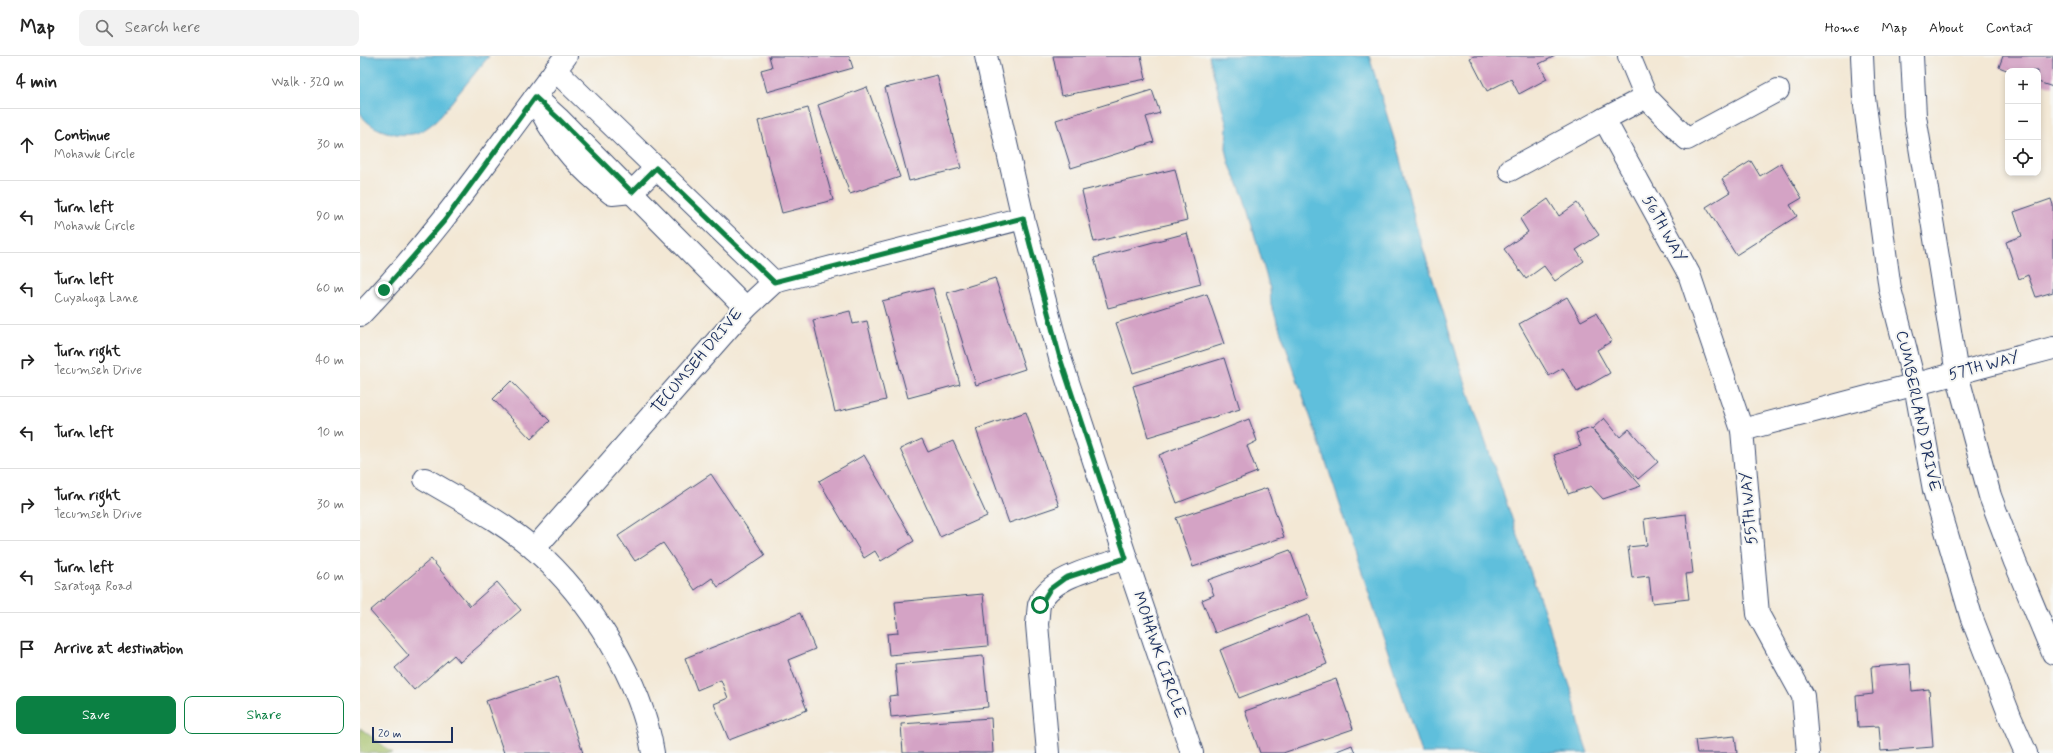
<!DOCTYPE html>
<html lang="en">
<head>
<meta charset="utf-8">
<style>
  body { margin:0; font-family:Mynerve,sans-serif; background:#f2f2f2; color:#222 }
  .controls { position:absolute; right:12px; top:12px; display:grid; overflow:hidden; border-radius:8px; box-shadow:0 2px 6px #0003 }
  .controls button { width:36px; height:36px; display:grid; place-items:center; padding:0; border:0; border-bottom:1px solid #e0e0e0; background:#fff; color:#222; font:20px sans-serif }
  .scale { position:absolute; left:12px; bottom:10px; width:81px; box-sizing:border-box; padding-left:4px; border:2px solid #1b2f5e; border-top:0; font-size:11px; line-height:14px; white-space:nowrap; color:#1b2f5e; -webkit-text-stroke:3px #f6f6f2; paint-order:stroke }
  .stop { position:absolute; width:12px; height:12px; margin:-9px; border:3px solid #0b8043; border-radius:50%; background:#fff }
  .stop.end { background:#0b8043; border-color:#fff; box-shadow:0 1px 4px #0008 }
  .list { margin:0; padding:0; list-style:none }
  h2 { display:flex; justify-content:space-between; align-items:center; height:52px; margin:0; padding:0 16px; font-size:17px }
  h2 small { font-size:13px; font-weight:400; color:#767676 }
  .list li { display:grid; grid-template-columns:26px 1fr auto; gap:12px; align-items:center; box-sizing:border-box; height:72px; padding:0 16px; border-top:1px solid #e0e0e0 }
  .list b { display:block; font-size:15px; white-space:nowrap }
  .list p { margin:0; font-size:13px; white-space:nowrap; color:#767676 }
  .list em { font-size:13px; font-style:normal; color:#767676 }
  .actions { display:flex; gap:8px; padding:12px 16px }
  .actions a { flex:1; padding:9px 0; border:1px solid #0b8043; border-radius:8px; text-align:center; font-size:14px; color:#0b8043 }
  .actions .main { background:#0b8043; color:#fff }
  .icon { flex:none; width:22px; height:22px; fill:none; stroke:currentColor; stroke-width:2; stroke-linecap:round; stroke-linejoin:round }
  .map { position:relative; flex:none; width:1693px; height:697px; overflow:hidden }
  header { display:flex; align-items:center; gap:24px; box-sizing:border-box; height:56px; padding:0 20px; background:#fff; border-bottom:1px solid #e0e0e0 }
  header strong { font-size:19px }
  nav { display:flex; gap:22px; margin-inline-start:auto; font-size:14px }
  .search { width:280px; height:36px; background:#f2f2f2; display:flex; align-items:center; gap:10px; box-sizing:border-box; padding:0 14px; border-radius:8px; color:#767676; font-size:15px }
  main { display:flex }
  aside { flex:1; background:#fff }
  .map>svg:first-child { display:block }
  .green { fill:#a3bf66; stroke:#5f7762 }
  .water { fill:#5ebfdc; stroke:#3c779d }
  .building { fill:#d4a3c5 }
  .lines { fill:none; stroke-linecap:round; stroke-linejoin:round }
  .minor-casing { stroke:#3b4b70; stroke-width:24 }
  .minor { stroke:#fff; stroke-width:22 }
  .route { stroke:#0b8043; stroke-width:5 }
  .labels { text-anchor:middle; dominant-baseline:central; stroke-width:4; stroke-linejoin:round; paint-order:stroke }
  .street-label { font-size:16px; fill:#1b2f5e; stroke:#f6f6f2 }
</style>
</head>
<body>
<header>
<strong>Map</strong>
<div class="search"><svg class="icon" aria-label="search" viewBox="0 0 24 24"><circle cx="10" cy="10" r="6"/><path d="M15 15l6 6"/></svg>Search here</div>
<nav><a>Home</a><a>Map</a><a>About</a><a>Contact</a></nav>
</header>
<main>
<aside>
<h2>4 min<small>Walk · 320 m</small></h2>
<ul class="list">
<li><svg class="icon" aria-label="ahead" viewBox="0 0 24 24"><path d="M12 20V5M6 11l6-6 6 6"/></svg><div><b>Continue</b><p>Mohawk Circle</p></div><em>30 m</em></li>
<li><svg class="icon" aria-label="left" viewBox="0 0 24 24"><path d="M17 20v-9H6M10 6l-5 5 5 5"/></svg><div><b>Turn left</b><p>Mohawk Circle</p></div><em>90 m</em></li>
<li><svg class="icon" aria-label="left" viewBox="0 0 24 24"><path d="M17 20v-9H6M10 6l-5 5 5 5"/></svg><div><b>Turn left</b><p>Cuyahoga Lane</p></div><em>60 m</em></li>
<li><svg class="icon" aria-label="right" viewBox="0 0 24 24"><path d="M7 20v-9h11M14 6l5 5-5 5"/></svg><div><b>Turn right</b><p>Tecumseh Drive</p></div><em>40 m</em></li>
<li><svg class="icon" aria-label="left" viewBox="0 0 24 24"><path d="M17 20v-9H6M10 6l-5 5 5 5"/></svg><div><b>Turn left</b></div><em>10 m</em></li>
<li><svg class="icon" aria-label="right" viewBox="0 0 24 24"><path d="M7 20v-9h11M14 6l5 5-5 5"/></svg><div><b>Turn right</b><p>Tecumseh Drive</p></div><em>30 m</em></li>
<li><svg class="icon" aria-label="left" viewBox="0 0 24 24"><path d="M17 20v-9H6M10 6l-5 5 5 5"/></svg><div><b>Turn left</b><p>Saratoga Road</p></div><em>60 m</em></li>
<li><svg class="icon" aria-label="arrive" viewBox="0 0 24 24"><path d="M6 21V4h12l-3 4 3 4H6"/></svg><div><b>Arrive at destination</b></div></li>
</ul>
<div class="actions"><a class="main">Save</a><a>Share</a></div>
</aside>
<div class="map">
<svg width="1693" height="697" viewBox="0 0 1693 697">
  <rect width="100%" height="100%" fill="#f6f6f2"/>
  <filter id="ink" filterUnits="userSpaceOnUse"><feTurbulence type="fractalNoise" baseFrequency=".025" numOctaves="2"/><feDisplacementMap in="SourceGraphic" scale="8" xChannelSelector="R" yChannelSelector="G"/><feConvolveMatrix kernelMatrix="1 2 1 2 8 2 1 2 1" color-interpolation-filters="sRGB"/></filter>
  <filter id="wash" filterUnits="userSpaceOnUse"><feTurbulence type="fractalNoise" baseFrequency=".012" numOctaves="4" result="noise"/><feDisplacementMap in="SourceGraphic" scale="16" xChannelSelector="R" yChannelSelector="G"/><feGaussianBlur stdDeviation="0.9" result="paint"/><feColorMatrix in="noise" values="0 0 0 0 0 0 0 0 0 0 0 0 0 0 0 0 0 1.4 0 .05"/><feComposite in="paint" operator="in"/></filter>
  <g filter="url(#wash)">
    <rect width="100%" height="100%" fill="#f3e8d5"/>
    <!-- green -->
    <path class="green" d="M 0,672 L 33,697 L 0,697 Z"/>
    <!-- water -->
    <g class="water">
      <path d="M 0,0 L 129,0 L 76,65 C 68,71 61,77 52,78 C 35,81 7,73 0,56 C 0,50 0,9 0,0 Z"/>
      <path d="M 849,0 L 1009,0 L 1039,99 L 1056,170 L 1112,347 L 1211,633 L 1221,676 L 1228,697 L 1061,697 L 966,406 L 911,248 L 910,233 L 884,142 L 869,107 L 866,92 L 867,70 Z"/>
    </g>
    <g id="blocks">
      <!-- building -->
      <g class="building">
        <path d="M 409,0 L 489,0 L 493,12 L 407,36 L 401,14 L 412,11 Z"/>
        <path d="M 693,0 L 781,0 L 786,23 L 701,40 Z"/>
        <path d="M 1114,0 L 1195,0 L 1179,8 L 1187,23 L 1159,38 L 1151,23 L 1127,35 L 1110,2 Z"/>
        <path d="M 1643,0 L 1693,0 L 1693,31 L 1678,26 L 1678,15 L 1649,15 L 1639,11 Z"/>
        <path d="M 577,19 L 601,112 L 549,125 L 525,32 Z"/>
        <path d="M 507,31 L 540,121 L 490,138 L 458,49 Z"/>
        <path d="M 792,34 L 800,57 L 786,61 L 794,86 L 711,112 L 696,64 Z"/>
        <path d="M 448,52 L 473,144 L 422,157 L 398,65 Z"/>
        <path d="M 1391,105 L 1400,120 L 1421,107 L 1442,142 L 1430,149 L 1437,160 L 1376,199 L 1346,151 L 1370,136 L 1362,123 Z"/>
        <path d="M 815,113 L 827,164 L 734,186 L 722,135 Z"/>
        <path d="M 1188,143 L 1199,160 L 1217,147 L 1239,179 L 1216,194 L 1224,205 L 1195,225 L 1184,210 L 1166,223 L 1144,193 L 1168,176 L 1160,163 Z"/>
        <path d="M 1691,143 L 1693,149 L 1693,236 L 1676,241 L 1668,219 L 1659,223 L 1646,186 L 1662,180 L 1654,156 Z"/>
        <path d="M 827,177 L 841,228 L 748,252 L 734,202 Z"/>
        <path d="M 635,222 L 665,313 L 616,329 L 587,237 Z"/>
        <path d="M 573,232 L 600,328 L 548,342 L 522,245 Z"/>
        <path d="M 847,238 L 864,288 L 773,317 L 756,267 Z"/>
        <path d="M 1207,241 L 1221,265 L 1236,257 L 1252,285 L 1237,294 L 1250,317 L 1217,336 L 1203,312 L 1189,320 L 1159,268 Z"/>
        <path d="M 490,255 L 493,268 L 507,265 L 526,344 L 475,356 L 453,264 Z"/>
        <path d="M 864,302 L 880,353 L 788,381 L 773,330 Z"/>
        <path d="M 151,325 L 190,365 L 171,383 L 133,343 Z"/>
        <path d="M 666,356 L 699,450 L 649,467 L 616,373 Z"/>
        <path d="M 1244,362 L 1260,381 L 1269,373 L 1298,406 L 1278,423 L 1232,373 Z"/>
        <path d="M 889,363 L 897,385 L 887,390 L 897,416 L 817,447 L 799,399 Z"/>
        <path d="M 1231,372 L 1281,430 L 1243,443 L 1231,430 L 1208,438 L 1194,399 L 1221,390 L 1216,377 Z"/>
        <path d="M 562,383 L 568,396 L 593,385 L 627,460 L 580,481 L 540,393 Z"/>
        <path d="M 504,399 L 554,485 L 521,505 L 515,495 L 504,502 L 459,425 Z"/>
        <path d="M 351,418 L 405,499 L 358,531 L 352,522 L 335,534 L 303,487 L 275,505 L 258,480 Z"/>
        <path d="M 907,432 L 924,481 L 833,511 L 816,462 Z"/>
        <path d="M 1326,458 L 1333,517 L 1326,518 L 1329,543 L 1292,547 L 1289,520 L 1272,522 L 1268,491 L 1287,489 L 1284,463 Z"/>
        <path d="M 930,494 L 948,542 L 855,577 L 842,544 L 854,539 L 848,524 Z"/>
        <path d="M 71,503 L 110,550 L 137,526 L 161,554 L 100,606 L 94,599 L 54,634 L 35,612 L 49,600 L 10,555 Z"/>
        <path d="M 623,538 L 628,590 L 529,599 L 527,578 L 538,577 L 535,546 Z"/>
        <path d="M 440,557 L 455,593 L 428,604 L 447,654 L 369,684 L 354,648 L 368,642 L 361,624 L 337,634 L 325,602 Z"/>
        <path d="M 948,559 L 967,608 L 879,642 L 860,594 Z"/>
        <path d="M 623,600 L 628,651 L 531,661 L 529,640 L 538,639 L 535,608 Z"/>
        <path d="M 1550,608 L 1552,635 L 1569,633 L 1573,691 L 1521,695 L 1519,670 L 1498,671 L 1496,640 L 1513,638 L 1511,611 Z"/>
        <path d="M 197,621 L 223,697 L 144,697 L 126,645 Z"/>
        <path d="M 976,623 L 993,673 L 923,697 L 900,697 L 885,655 Z"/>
        <path d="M 631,662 L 633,697 L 543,697 L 541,668 Z"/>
        <path d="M 1375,680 L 1377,697 L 1337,697 L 1335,684 Z"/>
        <path d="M 992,689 L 995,697 L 972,697 Z"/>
      </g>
    </g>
  </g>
  <g filter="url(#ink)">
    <use href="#blocks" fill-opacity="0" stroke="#3b4b70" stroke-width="1"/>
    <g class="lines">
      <defs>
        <g id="minor">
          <path d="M 626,0 L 663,162 L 700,302 L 766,502"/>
          <path d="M 1269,0 L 1286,41 L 1244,63 L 1329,218 L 1382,374 L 1398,558 L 1443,640 L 1448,697"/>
          <path d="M 1502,0 L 1504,42 L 1530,233 L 1555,329 L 1574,434 L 1611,560 L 1651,663 L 1666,697"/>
          <path d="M 1552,0 L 1555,60 L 1597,318 L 1630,440 L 1655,506 L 1693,597"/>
          <path d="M 195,14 L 414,226"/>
          <path d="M 175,41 L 198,62 L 386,252"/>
          <path d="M 1286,41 L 1327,83 L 1418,34"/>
          <path d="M 181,55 C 200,92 221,113 252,138 L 272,136 L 296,112"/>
          <path d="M 1150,114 L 1244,63"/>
          <path d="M 0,259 C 77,180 139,88 206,0"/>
          <path d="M 1382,374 L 1693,292"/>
          <path d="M 65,423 C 102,445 142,465 174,493 C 229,541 282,625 293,697"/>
          <path d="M 174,493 L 386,252 L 414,226 L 663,162"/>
          <path d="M 688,697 L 677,568 C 678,562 678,555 679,549 C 689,520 740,511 766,502 L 832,697"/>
        </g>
      </defs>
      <!-- minor casing -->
      <use href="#minor" class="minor-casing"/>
      <!-- minor -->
      <use href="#minor" class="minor"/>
    </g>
  </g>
  <g class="lines" filter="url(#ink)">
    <!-- route -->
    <path class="route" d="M 24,234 L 85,164 L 175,41 L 198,62 L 272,136 L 296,112 L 414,226 L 663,162 L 700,302 L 766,502 L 705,522 L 690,533 L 680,549"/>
  </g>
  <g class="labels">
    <!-- street labels -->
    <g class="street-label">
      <text transform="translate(1304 173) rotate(61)">56TH WAY</text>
      <text transform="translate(337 305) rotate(-50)">TECUMSEH DRIVE</text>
      <text transform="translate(1624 310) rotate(-15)">57TH WAY</text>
      <text transform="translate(1558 355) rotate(78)">CUMBERLAND DRIVE</text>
      <text transform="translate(1389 452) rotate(-95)">55TH WAY</text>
      <text transform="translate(799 599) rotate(71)">MOHAWK CIRCLE</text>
    </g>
  </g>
</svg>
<div class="controls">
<button>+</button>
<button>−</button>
<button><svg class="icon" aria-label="locate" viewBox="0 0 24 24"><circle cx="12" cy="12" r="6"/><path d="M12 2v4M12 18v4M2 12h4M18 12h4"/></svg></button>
</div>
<div class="scale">20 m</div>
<div class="stop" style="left:680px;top:549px"></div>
<div class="stop end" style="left:24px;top:234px"></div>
</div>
</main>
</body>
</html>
